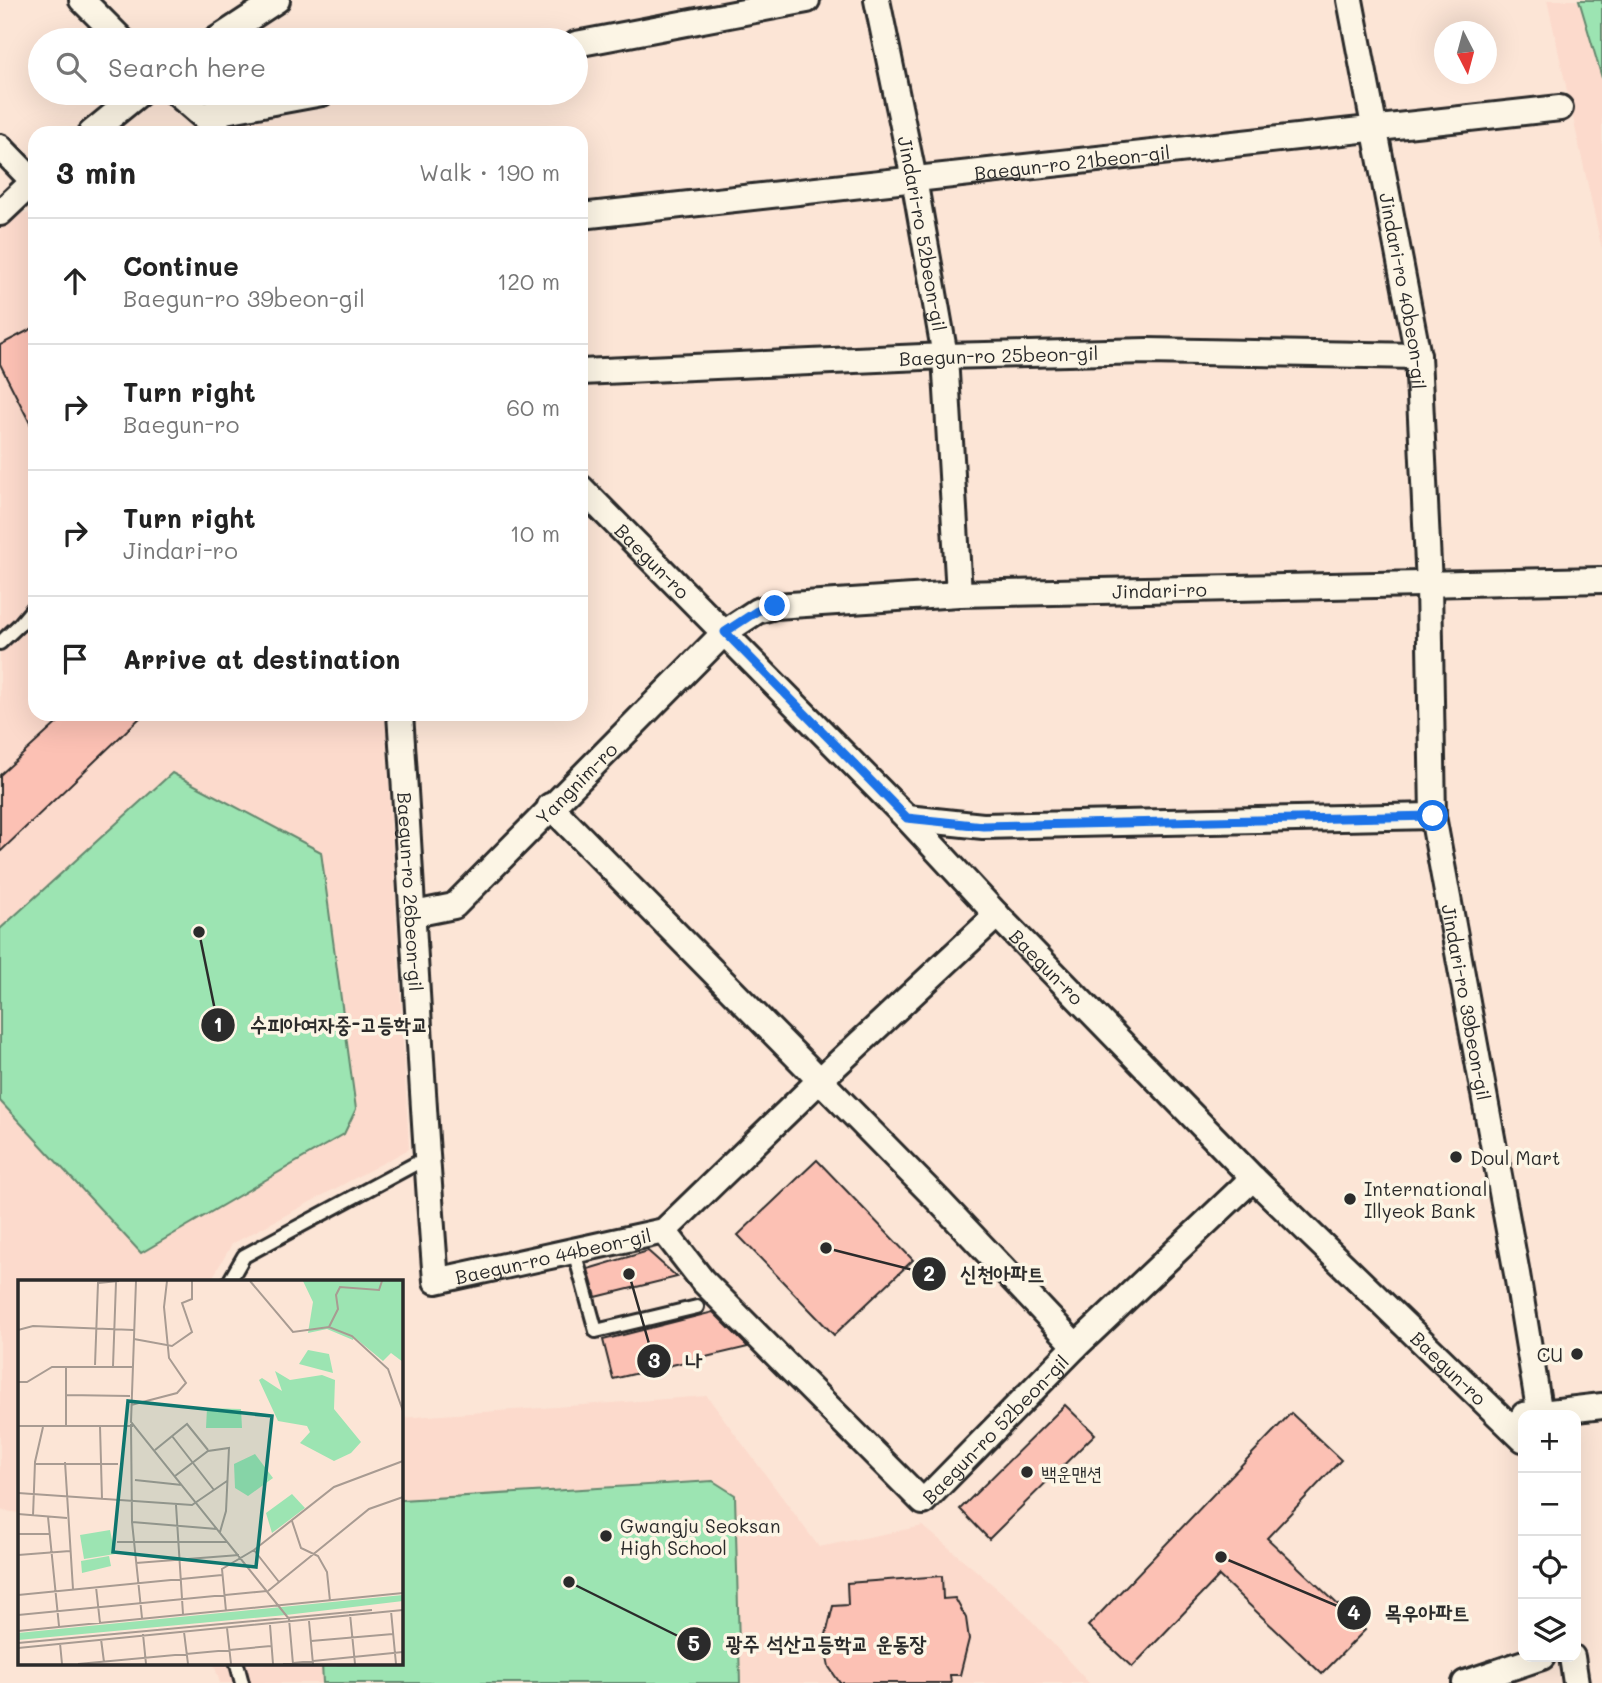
<!DOCTYPE html>
<html lang="en">
<head>
<meta charset="utf-8">
<style>
  body { margin:0; font-family:Mali,"Poor Story",sans-serif; background:#f6f6f6; color:#222 }
  .controls { position:absolute; right:21px; bottom:21px; display:grid; overflow:hidden; border-radius:14px; box-shadow:0 7px 28px #0002 }
  .controls button { width:63px; height:63px; display:grid; place-items:center; padding:0; border:0; border-bottom:2px solid #e0e0e0; background:#fff; color:#222; font:35px sans-serif }
  .compass { position:absolute; left:1434px; top:21px; width:63px; height:63px; border-radius:50%; background:#fff; box-shadow:0 7px 28px #0002; rotate:174deg }
  .stop { position:absolute; width:21px; height:21px; margin:-16px; border:5px solid #1a73e8; border-radius:50%; background:#fff }
  .stop.end { background:#1a73e8; border-color:#fff; box-shadow:0 2px 7px #0008 }
  .list { margin:0; padding:0; list-style:none }
  h2 { display:flex; justify-content:space-between; align-items:center; height:91px; margin:0; padding:0 28px; font-size:30px }
  h2 small { font-size:23px; font-weight:400; color:#767676 }
  .list li { display:grid; grid-template-columns:46px 1fr auto; gap:21px; align-items:center; box-sizing:border-box; height:126px; padding:0 28px; border-top:2px solid #e0e0e0 }
  .list b { display:block; font-size:26px; white-space:nowrap }
  .list p { margin:0; font-size:23px; white-space:nowrap; color:#767676 }
  .list em { font-size:23px; font-style:normal; color:#767676 }
  .icon { flex:none; width:38px; height:38px; fill:none; stroke:currentColor; stroke-width:2; stroke-linecap:round; stroke-linejoin:round }
  .map { position:relative; flex:none; width:1602px; height:1683px; overflow:hidden }
  .search { position:absolute; background:#fff; box-shadow:0 7px 28px #0002; left:28px; top:28px; width:560px; height:77px; display:flex; align-items:center; gap:18px; box-sizing:border-box; padding:0 24px; border-radius:38px; color:#767676; font-size:26px }
  .panel { position:absolute; background:#fff; box-shadow:0 7px 28px #0002; left:28px; top:126px; width:560px; height:595px; border-radius:21px }
  .map>svg:first-child { display:block }
  .built { fill:#fcdacc }
  .green { fill:#9ce4b2; stroke:#64886e; stroke-width:2 }
  .building { fill:#fcc1b4; stroke:#2b2b2b; stroke-width:2 }
  .lines { fill:none; stroke-linecap:round; stroke-linejoin:round }
  .lane-casing { stroke:#2b2b2b; stroke-width:18 }
  .street-casing { stroke:#2b2b2b; stroke-width:30 }
  .lane { stroke:#fcf5e5; stroke-width:12 }
  .street { stroke:#fcf5e5; stroke-width:24 }
  .route { stroke:#1a73e8; stroke-width:9 }
  .poi-dot { fill:#2b2b2b; stroke:#fcf5e5; stroke-width:2.5 }
  .labels { text-anchor:middle; dominant-baseline:central; stroke-width:7; stroke-linejoin:round; paint-order:stroke }
  .street-label { font-size:19px; fill:#2b2b2b; stroke:#fcf5e5 }
  .poi-label { font-size:19px; fill:#2b2b2b; stroke:#fcf5e5; text-anchor:start }
  .inset-road { fill:none; stroke:#a89b92; stroke-width:2 }
  .view { fill:#0f766e; fill-opacity:0.15; stroke:#0f766e; stroke-width:3.5 }
  .inset-edge { fill:none; stroke:#2b2b2b; stroke-width:3.5 }
  .leader { fill:none; stroke:#2b2b2b; stroke-width:2.5 }
  .callout-dot { fill:#2b2b2b; stroke:#fcf5e5; stroke-width:2.5 }
  .mark-label { font-size:21px; text-anchor:middle; font-weight:bold; fill:#fff }
  .callout-label { font-size:21px; text-anchor:middle; font-weight:bold; fill:#2b2b2b; stroke:#fcf5e5; stroke-width:7; stroke-linejoin:round; paint-order:stroke }
</style>
</head>
<body>
<div class="map">
<svg width="1602" height="1683" viewBox="0 0 1602 1683">
  <rect width="100%" height="100%" fill="#fce5d6"/>
  <filter id="ink" filterUnits="userSpaceOnUse"><feTurbulence type="fractalNoise" baseFrequency=".0143" numOctaves="2"/><feDisplacementMap in="SourceGraphic" scale="14" xChannelSelector="R" yChannelSelector="G"/><feConvolveMatrix kernelMatrix="1 2 1 2 8 2 1 2 1" color-interpolation-filters="sRGB"/></filter>
  <g filter="url(#ink)">
    <!-- built -->
    <g class="built">
      <path d="M 1547,0 L 1602,0 L 1602,256 L 1602,249 Z"/>
      <path d="M 12,211 L 35,215 L 35,714 L 385,714 L 409,1149 L 232,1244 L 210,1282 L 19,1282 L 19,1513 L 0,1510 L 0,224 Z"/>
      <path d="M 707,1396 L 819,1547 L 923,1526 L 1018,1606 L 1089,1683 L 220,1683 L 214,1664 L 401,1664 L 401,1418 Z"/>
    </g>
    <!-- green -->
    <g class="green">
      <path d="M 1579,0 L 1602,0 L 1602,78 Z"/>
      <path d="M 172,773 L 321,852 L 356,1109 L 344,1134 L 141,1253 L 0,1101 L 0,929 Z"/>
      <path d="M 713,1481 L 735,1495 L 740,1683 L 323,1683 L 322,1664 L 401,1664 L 401,1500 Z"/>
    </g>
    <!-- building -->
    <g class="building">
      <path d="M 35,327 L 35,433 L 0,364 L 0,345 Z"/>
      <path d="M 67,714 L 144,714 L 0,852 L 0,775 Z"/>
      <path d="M 817,1160 L 913,1260 L 834,1335 L 738,1235 Z"/>
      <path d="M 648,1251 L 677,1277 L 596,1297 L 588,1269 Z"/>
      <path d="M 713,1312 L 748,1347 L 613,1379 L 603,1340 Z"/>
      <path d="M 1065,1405 L 1095,1434 L 989,1539 L 960,1509 Z"/>
      <path d="M 1291,1413 L 1341,1460 L 1267,1538 L 1365,1630 L 1322,1674 L 1219,1576 L 1132,1667 L 1088,1626 Z"/>
      <path d="M 942,1576 L 943,1599 L 955,1598 L 966,1618 L 969,1639 L 960,1675 L 950,1675 L 951,1683 L 840,1683 L 829,1667 L 824,1643 L 833,1606 L 848,1605 L 847,1583 Z"/>
    </g>
    <g class="lines">
      <defs>
        <g id="lane">
          <path d="M 0,643 L 19,625 L 35,606"/>
          <path d="M 574,1251 L 596,1331 L 697,1307"/>
          <path d="M 229,1282 L 244,1256 L 426,1158"/>
          <path d="M 237,1664 L 242,1683"/>
        </g>
        <g id="street">
          <path d="M 82,0 L 122,40"/>
          <path id="s1" d="M 877,0 L 914,179 L 945,356 L 959,594"/>
          <path id="s2" d="M 1350,0 L 1418,356 L 1429,585 L 1433,816 L 1517,1274 L 1540,1415"/>
          <path d="M 216,40 L 277,0"/>
          <path d="M 576,44 L 807,0"/>
          <path d="M 176,93 L 222,133"/>
          <path d="M 203,115 L 322,93"/>
          <path d="M 91,133 L 140,93"/>
          <path d="M 0,147 L 33,181"/>
          <path d="M 0,213 L 35,180"/>
          <path id="s3" d="M 581,216 L 1560,108"/>
          <path id="s4" d="M 581,372 L 945,356 L 1147,351 L 1418,356"/>
          <path id="s5" d="M 581,488 L 907,818 L 997,915 L 1253,1178 L 1523,1439"/>
          <path id="s6" d="M 400,714 C 413,903 421,1092 436,1281 L 664,1231 L 820,1080 L 997,915"/>
          <path d="M 550,806 L 940,1202 L 1076,1346"/>
          <path d="M 907,818 L 983,826 L 1433,816"/>
          <path id="s7" d="M 414,914 L 454,906 L 725,632 L 757,611 L 775,606 L 959,594 L 1602,580"/>
          <path id="s8" d="M 664,1231 L 702,1280 L 923,1502 L 1076,1346 L 1253,1178"/>
          <path d="M 1524,1415 L 1602,1406"/>
          <path d="M 1572,1657 L 1576,1683"/>
          <path d="M 1465,1683 L 1542,1657"/>
        </g>
      </defs>
      <!-- lane casing -->
      <use href="#lane" class="lane-casing"/>
      <!-- street casing -->
      <use href="#street" class="street-casing"/>
      <!-- lane -->
      <use href="#lane" class="lane"/>
      <!-- street -->
      <use href="#street" class="street"/>
    </g>
  </g>
  <g class="lines" filter="url(#ink)">
    <!-- route -->
    <path class="route" d="M 775,606 L 757,611 L 725,632 L 907,818 L 983,826 L 1433,816"/>
  </g>
  <!-- markers -->
  <g class="poi-dot">
    <circle cx="1456" cy="1157" r="7"/>
    <circle cx="1350" cy="1199" r="7"/>
    <circle cx="1577" cy="1354" r="7"/>
    <circle cx="1027" cy="1472" r="7"/>
    <circle cx="606" cy="1536" r="7"/>
  </g>
  <g class="labels">
    <!-- street labels -->
    <g class="street-label">
      <text stroke="none"><textPath href="#s3" startOffset="494">Baegun-ro 21beon-gil</textPath></text>
      <text stroke="none"><textPath href="#s1" startOffset="238">Jindari-ro 52beon-gil</textPath></text>
      <text stroke="none"><textPath href="#s2" startOffset="296">Jindari-ro 40beon-gil</textPath></text>
      <text stroke="none"><textPath href="#s4" startOffset="418">Baegun-ro 25beon-gil</textPath></text>
      <text stroke="none"><textPath href="#s5" startOffset="102">Baegun-ro</textPath></text>
      <text stroke="none"><textPath href="#s7" startOffset="868">Jindari-ro</textPath></text>
      <text stroke="none"><textPath href="#s7" startOffset="214">Yangnim-ro</textPath></text>
      <text stroke="none"><textPath href="#s6" startOffset="178">Baegun-ro 26beon-gil</textPath></text>
      <text stroke="none"><textPath href="#s5" startOffset="668">Baegun-ro</textPath></text>
      <text stroke="none"><textPath href="#s2" startOffset="1012">Jindari-ro 39beon-gil</textPath></text>
      <text stroke="none"><textPath href="#s6" startOffset="688">Baegun-ro 44beon-gil</textPath></text>
      <text stroke="none"><textPath href="#s5" startOffset="1236">Baegun-ro</textPath></text>
      <text stroke="none"><textPath href="#s8" startOffset="478">Baegun-ro 52beon-gil</textPath></text>
    </g>
    <!-- poi labels -->
    <g class="poi-label">
      <text x="1470" y="1157">Doul Mart</text>
      <text x="1364" y="1188">International<tspan x="1364" dy="22">Illyeok Bank</tspan></text>
      <text x="1563" y="1354" text-anchor="end">CU</text>
      <text x="1041" y="1472">백운맨션</text>
      <text x="620" y="1525">Gwangju Seoksan<tspan x="620" dy="22">High School</tspan></text>
    </g>
  </g>
  <!-- overview -->
  <g transform="translate(18 1280)">
    <rect width="385" height="385" fill="#fce5d6"/>
    <path d="M 285,1 L 385,1 L 385,82 L 373,73 L 365,81 L 336,57 L 335,60 L 309,49 L 290,53 L 295,22 ZM 290,70 L 311,74 L 315,93 L 281,84 ZM 257,91 L 272,100 L 304,95 L 317,100 L 316,129 L 343,162 L 333,173 L 316,181 L 282,163 L 292,152 L 289,146 L 260,141 L 241,100 L 244,98 L 264,111 ZM 189,128 L 223,129 L 224,148 L 188,148 ZM 237,174 L 255,198 L 230,216 L 217,208 L 216,184 ZM 274,214 L 287,228 L 254,253 L 248,233 ZM 92,250 L 97,274 L 66,279 L 62,255 ZM 91,276 L 93,286 L 64,293 L 63,281 ZM 385,315 L 385,321 L 268,335 L 0,360 L 0,353 Z" fill="#9ce4b2"/>
    <path class="inset-road" d="M 118,1 L 113,142 L 271,339 L 275,384M 232,1 L 275,52 L 311,47 L 334,56 L 370,89 L 385,131M 311,47 L 320,29 L 318,15 L 322,7 L 361,10 L 364,1M 0,50 L 15,46 L 116,50M 116,59 L 154,66 L 174,52 L 164,23 L 174,19 L 174,1M 77,85 L 80,3 L 101,1M 95,86 L 98,2M 0,102 L 9,102 L 34,87 L 114,87M 48,115 L 112,116M 113,125 L 159,113 L 168,103 L 151,78 L 146,27 L 149,1M 113,144 L 114,242 L 124,338M 0,146 L 115,146M 82,146 L 84,219M 48,147 L 48,86M 154,156 L 196,210M 137,170 L 169,144 L 190,170M 47,182 L 55,309M 17,184 L 100,184M 157,196 L 190,171 L 211,168 L 208,231 L 202,252M 117,200 L 164,205M 0,213 L 174,225 L 209,201M 158,225 L 165,334M 0,234 L 49,238M 15,236 L 17,182 L 25,147M 30,237 L 41,346M 274,241 L 283,268 L 300,276 L 309,292 L 312,321M 114,242 L 199,249M 0,254 L 32,254M 99,262 L 209,262M 236,270 L 261,302M 0,275 L 52,271M 118,283 L 221,275M 78,307 L 82,343M 250,311 L 351,229 L 385,217M 0,315 L 204,295M 208,331 L 204,289 L 236,270 L 316,207 L 385,181M 373,331 L 378,384M 332,334 L 337,384M 0,335 L 249,311M 291,341 L 295,384M 252,345 L 255,384M 209,348 L 213,384M 0,351 L 385,313M 166,352 L 170,384M 125,354 L 128,384M 83,359 L 86,382M 293,361 L 375,354M 0,363 L 354,330M 42,363 L 44,384M 0,368 L 385,330M 60,384 L 253,366M 265,384 L 385,372"/>
    <path class="view" d="M 110,121 L 254,136 L 238,287 L 95,272 Z"/>
    <rect width="385" height="385" class="inset-edge"/>
  </g>
  <!-- callouts -->
  <path class="leader" d="M199 932L218 1025M826 1248L929 1274M629 1274L654 1361M1221 1557L1354 1613M569 1582L694 1644"/>
  <g class="callout-dot">
    <circle cx="199" cy="932" r="7"/>
    <circle cx="826" cy="1248" r="7"/>
    <circle cx="629" cy="1274" r="7"/>
    <circle cx="1221" cy="1557" r="7"/>
    <circle cx="569" cy="1582" r="7"/>
    <circle cx="218" cy="1025" r="18"/>
    <circle cx="929" cy="1274" r="18"/>
    <circle cx="654" cy="1361" r="18"/>
    <circle cx="1354" cy="1613" r="18"/>
    <circle cx="694" cy="1644" r="18"/>
  </g>
  <g class="mark-label">
    <text x="218" y="1032">1</text>
    <text x="929" y="1281">2</text>
    <text x="654" y="1368">3</text>
    <text x="1354" y="1620">4</text>
    <text x="694" y="1651">5</text>
  </g>
  <g class="callout-label">
    <text x="339" y="1032">수피아여자중-고등학교</text>
    <text x="1002" y="1281">신천아파트</text>
    <text x="694" y="1368">나</text>
    <text x="1427" y="1620">목우아파트</text>
    <text x="826" y="1651">광주 석산고등학교 운동장</text>
  </g>
</svg>
<div class="controls">
<button>+</button>
<button>−</button>
<button><svg class="icon" aria-label="locate" viewBox="0 0 24 24"><circle cx="12" cy="12" r="6"/><path d="M12 2v4M12 18v4M2 12h4M18 12h4"/></svg></button>
<button><svg class="icon" aria-label="layers" viewBox="0 0 24 24"><path d="M12 4l9 5-9 5-9-5zM3 14l9 5 9-5"/></svg></button>
</div>
<svg class="compass" viewBox="-18 -18 36 36"><path d="M0-13l5 13h-10z" fill="#e53935"/><path d="M0 13l5-13h-10z" fill="#767676"/></svg>
<div class="stop" style="left:1433px;top:816px"></div>
<div class="stop end" style="left:775px;top:606px"></div>
<div class="search"><svg class="icon" aria-label="search" viewBox="0 0 24 24"><circle cx="10" cy="10" r="6"/><path d="M15 15l6 6"/></svg>Search here</div>
<section class="panel">
<h2>3 min<small>Walk · 190 m</small></h2>
<ul class="list">
<li><svg class="icon" aria-label="ahead" viewBox="0 0 24 24"><path d="M12 20V5M6 11l6-6 6 6"/></svg><div><b>Continue</b><p>Baegun-ro 39beon-gil</p></div><em>120 m</em></li>
<li><svg class="icon" aria-label="right" viewBox="0 0 24 24"><path d="M7 20v-9h11M14 6l5 5-5 5"/></svg><div><b>Turn right</b><p>Baegun-ro</p></div><em>60 m</em></li>
<li><svg class="icon" aria-label="right" viewBox="0 0 24 24"><path d="M7 20v-9h11M14 6l5 5-5 5"/></svg><div><b>Turn right</b><p>Jindari-ro</p></div><em>10 m</em></li>
<li><svg class="icon" aria-label="arrive" viewBox="0 0 24 24"><path d="M6 21V4h12l-3 4 3 4H6"/></svg><div><b>Arrive at destination</b></div></li>
</ul>
</section>
</div>
</body>
</html>
